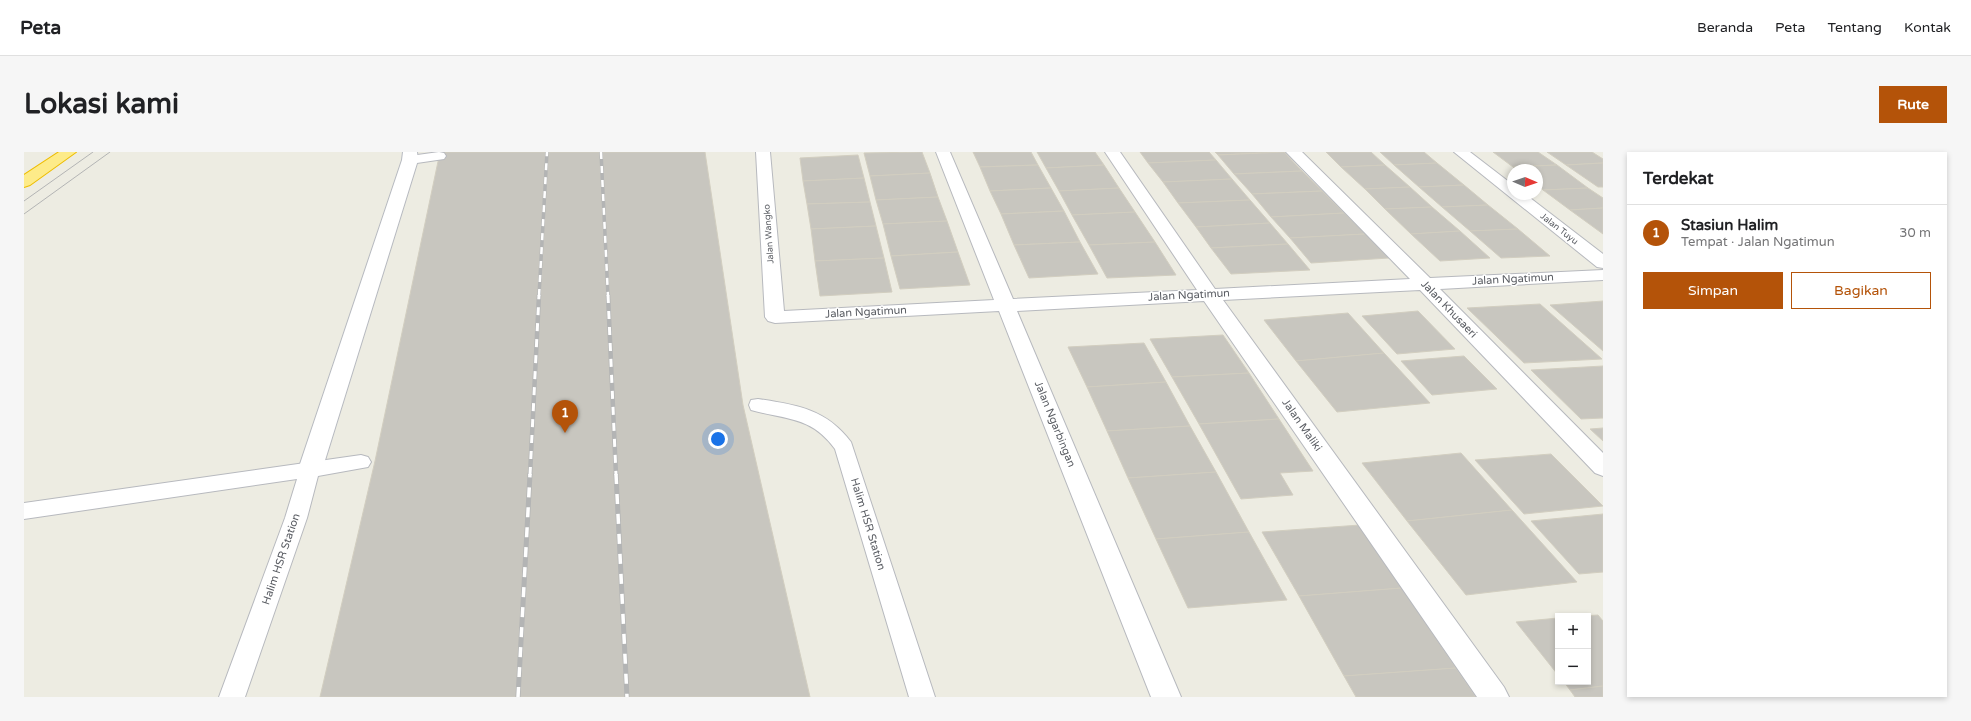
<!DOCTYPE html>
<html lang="id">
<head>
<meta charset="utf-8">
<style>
  body { margin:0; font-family:"Varela Round",sans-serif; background:#f6f6f6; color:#202124 }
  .controls { position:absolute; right:12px; bottom:12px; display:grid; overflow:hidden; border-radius:0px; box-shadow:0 2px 6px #0003 }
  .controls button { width:36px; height:36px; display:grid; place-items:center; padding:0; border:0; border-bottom:1px solid #e0e0e0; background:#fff; color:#202124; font:20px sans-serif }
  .compass { position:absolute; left:1483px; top:12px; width:36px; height:36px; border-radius:50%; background:#fff; box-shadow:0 2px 6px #0003; rotate:92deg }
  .you { position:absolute; left:694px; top:287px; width:14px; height:14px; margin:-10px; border:3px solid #fff; border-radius:50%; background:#1a73e8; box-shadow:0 0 0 6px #1a73e833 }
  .badge { display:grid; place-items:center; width:26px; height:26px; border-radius:50%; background:#b45309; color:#fff; font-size:13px; font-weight:700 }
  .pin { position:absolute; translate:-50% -33px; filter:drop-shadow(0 1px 2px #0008) }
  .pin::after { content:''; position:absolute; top:21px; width:14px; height:12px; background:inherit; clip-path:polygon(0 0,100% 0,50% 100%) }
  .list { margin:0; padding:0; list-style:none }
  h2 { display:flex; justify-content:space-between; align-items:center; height:52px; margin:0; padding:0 16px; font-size:17px }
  h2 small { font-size:13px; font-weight:400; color:#757577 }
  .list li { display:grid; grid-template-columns:26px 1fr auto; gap:12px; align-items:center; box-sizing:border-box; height:56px; padding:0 16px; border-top:1px solid #e0e0e0 }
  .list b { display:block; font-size:15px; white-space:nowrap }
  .list p { margin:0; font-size:13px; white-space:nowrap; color:#757577 }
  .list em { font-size:13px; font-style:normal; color:#757577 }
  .actions { display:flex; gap:8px; padding:12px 16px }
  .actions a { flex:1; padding:9px 0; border:1px solid #b45309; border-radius:0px; text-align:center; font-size:14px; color:#b45309 }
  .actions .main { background:#b45309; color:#fff }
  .map { position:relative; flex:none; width:1579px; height:545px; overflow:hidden; border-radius:0px }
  header { display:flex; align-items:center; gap:24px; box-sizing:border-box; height:56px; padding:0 20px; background:#fff; border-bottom:1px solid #e0e0e0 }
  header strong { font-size:19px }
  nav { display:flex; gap:22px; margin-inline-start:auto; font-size:14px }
  .intro { display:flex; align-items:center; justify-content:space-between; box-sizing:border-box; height:96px; padding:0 24px }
  h1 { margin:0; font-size:28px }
  .button { padding:10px 18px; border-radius:0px; background:#b45309; color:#fff; font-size:14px; font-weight:700 }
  main { display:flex; gap:24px; padding:0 24px }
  aside { flex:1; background:#fff; border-radius:0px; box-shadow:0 2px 6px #0003 }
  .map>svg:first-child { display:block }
  .building { fill:#c8c6bf; stroke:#d2cec0 }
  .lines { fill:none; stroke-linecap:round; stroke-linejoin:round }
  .lane-casing { stroke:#b7b9be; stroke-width:2 }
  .street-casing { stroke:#b7b9be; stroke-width:2 }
  .secondary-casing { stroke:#b7bac0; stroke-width:2 }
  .highway-casing { stroke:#eebd00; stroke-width:2 }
  .lane { fill:#fff; fill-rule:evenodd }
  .street { fill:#fff; fill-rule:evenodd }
  .secondary { fill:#fff; fill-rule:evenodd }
  .highway { fill:#fdeb89; fill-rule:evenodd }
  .tram { stroke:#b3b4b4; stroke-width:1 }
  .rail-far2-casing { stroke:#b3b4b4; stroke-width:3.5 }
  .rail-far1-casing { stroke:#b3b4b4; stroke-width:4.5 }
  .rail-casing { stroke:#b3b4b4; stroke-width:5 }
  .rail-far2 { stroke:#fff; stroke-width:2.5; stroke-dasharray:7; stroke-linecap:butt }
  .rail-far1 { stroke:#fff; stroke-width:3; stroke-dasharray:8; stroke-linecap:butt }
  .rail { stroke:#fff; stroke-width:3.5; stroke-dasharray:10; stroke-linecap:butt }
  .labels { text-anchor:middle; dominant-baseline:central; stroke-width:3; stroke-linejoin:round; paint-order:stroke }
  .far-street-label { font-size:9px; fill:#5a5d63; stroke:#fff }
  .street-label { font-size:11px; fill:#5a5d63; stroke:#fff }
</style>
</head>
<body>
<header>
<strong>Peta</strong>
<nav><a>Beranda</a><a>Peta</a><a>Tentang</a><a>Kontak</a></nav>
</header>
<div class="intro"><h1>Lokasi kami</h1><a class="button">Rute</a></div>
<main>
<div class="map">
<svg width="1579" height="545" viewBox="0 0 1579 545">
  <rect width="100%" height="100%" fill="#edece2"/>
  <!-- building -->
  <g class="building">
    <path d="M 416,0 L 681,0 L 719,253 L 786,545 L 296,545 L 351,309 Z"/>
    <path d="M 898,0 L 906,21 L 846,24 L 840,1 Z"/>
    <path d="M 949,0 L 1007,0 L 1014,13 L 956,15 Z"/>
    <path d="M 1013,0 L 1071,0 L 1080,13 L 1022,16 Z"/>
    <path d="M 1116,0 L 1185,0 L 1192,8 L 1124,11 Z"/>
    <path d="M 1191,0 L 1260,0 L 1194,3 Z"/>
    <path d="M 1260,0 L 1278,19 L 1210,22 L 1194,3 Z"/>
    <path d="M 1302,0 L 1347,0 L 1361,13 L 1317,15 Z"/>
    <path d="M 1356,0 L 1400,0 L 1413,11 L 1370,13 Z"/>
    <path d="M 1469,0 L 1514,0 L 1533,13 L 1489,15 Z"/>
    <path d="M 1523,0 L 1568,0 L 1579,7 L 1579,11 L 1542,13 Z"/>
    <path d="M 834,3 L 840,26 L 779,29 L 776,6 Z"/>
    <path d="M 1192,8 L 1208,27 L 1139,30 L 1124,11 Z"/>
    <path d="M 1413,11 L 1440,33 L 1395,35 L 1370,13 Z"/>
    <path d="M 1579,11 L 1579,35 L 1574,35 L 1542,13 Z"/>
    <path d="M 1014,13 L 1027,36 L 966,39 L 956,15 Z"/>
    <path d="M 1080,13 L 1095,36 L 1035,39 L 1022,16 Z"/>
    <path d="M 1361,13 L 1386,35 L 1341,37 L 1317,15 Z"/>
    <path d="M 1533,13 L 1564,36 L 1519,38 L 1513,33 L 1513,18 L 1493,18 L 1489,15 Z"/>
    <path d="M 1278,19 L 1298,39 L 1228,42 L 1210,22 Z"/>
    <path d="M 906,21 L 914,45 L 852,48 L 846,24 Z"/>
    <path d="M 840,26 L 846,50 L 783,52 L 779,29 Z"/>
    <path d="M 1208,27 L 1226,48 L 1154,51 L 1139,30 Z"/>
    <path d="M 1440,33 L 1464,53 L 1418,55 L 1395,35 Z"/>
    <path d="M 1386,35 L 1408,55 L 1361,57 L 1341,37 Z"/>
    <path d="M 1027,36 L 1040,59 L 977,62 L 966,39 Z"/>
    <path d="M 1095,36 L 1111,60 L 1048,63 L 1035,39 Z"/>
    <path d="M 1564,36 L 1579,46 L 1579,56 L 1546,58 L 1519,38 Z"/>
    <path d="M 1298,39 L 1320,61 L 1247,65 L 1228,42 Z"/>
    <path d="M 914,45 L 923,69 L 859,72 L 852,48 Z"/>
    <path d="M 1226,48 L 1246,71 L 1172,75 L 1154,51 Z"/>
    <path d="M 846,50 L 852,74 L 787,77 L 783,52 Z"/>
    <path d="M 1464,53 L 1494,77 L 1446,79 L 1418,55 Z"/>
    <path d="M 1408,55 L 1436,79 L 1387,82 L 1361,57 Z"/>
    <path d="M 1579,56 L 1579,82 L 1546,58 Z"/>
    <path d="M 1040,59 L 1056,90 L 990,93 L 977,62 Z"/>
    <path d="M 1111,60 L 1131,90 L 1065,93 L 1048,63 Z"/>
    <path d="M 1320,61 L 1341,82 L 1266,86 L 1247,65 Z"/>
    <path d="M 923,69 L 934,100 L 867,104 L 859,72 Z"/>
    <path d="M 1246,71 L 1264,92 L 1187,96 L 1172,75 Z"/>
    <path d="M 852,74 L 860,106 L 791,109 L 787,77 Z"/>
    <path d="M 1494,77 L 1526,104 L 1477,106 L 1446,79 Z"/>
    <path d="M 1436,79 L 1466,106 L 1416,109 L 1387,82 Z"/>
    <path d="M 1341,82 L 1365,106 L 1287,111 L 1266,86 Z"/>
    <path d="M 1056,90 L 1074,122 L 1005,126 L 990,93 Z"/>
    <path d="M 1131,90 L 1152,123 L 1083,126 L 1065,93 Z"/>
    <path d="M 1264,92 L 1286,118 L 1207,122 L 1187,96 Z"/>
    <path d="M 934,100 L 946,133 L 876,137 L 867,104 Z"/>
    <path d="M 860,106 L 868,140 L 796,144 L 791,109 Z"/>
    <path d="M 1579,149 L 1579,199 L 1526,153 Z"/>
    <path d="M 1516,152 L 1578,207 L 1500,211 L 1443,156 Z"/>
    <path d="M 1394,159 L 1431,197 L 1373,202 L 1338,164 Z"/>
    <path d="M 1324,161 L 1360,201 L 1272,209 L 1240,168 Z"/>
    <path d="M 1199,183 L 1225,221 L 1148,225 L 1126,187 Z"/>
    <path d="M 1120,191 L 1142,230 L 1063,235 L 1044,195 Z"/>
    <path d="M 1360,201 L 1406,251 L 1313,260 L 1272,209 Z"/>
    <path d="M 1440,204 L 1473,237 L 1408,243 L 1377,209 Z"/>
    <path d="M 1579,214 L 1579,266 L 1557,267 L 1507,218 Z"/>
    <path d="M 1225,221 L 1255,267 L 1175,272 L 1148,225 Z"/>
    <path d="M 1142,230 L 1166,274 L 1083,279 L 1063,235 Z"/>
    <path d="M 1255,267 L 1289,319 L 1256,321 L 1269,343 L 1217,347 L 1175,272 Z"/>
    <path d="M 1166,274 L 1192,320 L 1104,326 L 1083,279 Z"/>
    <path d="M 1579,276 L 1579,289 L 1566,277 Z"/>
    <path d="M 1437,301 L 1488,358 L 1383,369 L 1338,311 Z"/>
    <path d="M 1527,302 L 1579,354 L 1500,362 L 1451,308 Z"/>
    <path d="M 1192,320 L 1225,380 L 1132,387 L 1104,326 Z"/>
    <path d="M 1488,358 L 1553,430 L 1442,443 L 1383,369 Z"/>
    <path d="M 1579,362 L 1579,420 L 1555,422 L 1507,369 Z"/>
    <path d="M 1336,373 L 1378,436 L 1275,444 L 1238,380 Z"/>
    <path d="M 1225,380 L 1263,448 L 1164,456 L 1132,387 Z"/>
    <path d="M 1378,436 L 1432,516 L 1320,524 L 1275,444 Z"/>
    <path d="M 1574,463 L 1579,469 L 1579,534 L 1546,538 L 1540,530 L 1564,530 L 1564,464 L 1558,464 Z"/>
    <path d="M 1534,466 L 1534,523 L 1492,470 Z"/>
    <path d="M 1432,516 L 1452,545 L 1332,545 L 1320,524 Z"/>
    <path d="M 1579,534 L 1579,545 L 1551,545 L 1546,538 Z"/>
  </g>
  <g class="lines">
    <defs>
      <g id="lane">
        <path d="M 415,0 L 420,1 L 422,4 L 420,7 L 386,12 L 381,11 L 379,8 L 381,5 L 386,4 Z"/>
        <path d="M 734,247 C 773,253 802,257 827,290 L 911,545 L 885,545 L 811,297 C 787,264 762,268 727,258 L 725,253 L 727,248 Z"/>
        <path d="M 337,303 L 344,305 L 347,310 L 344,315 L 294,324 L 283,366 L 221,545 L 195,545 L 261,366 L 273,327 L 0,367 L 0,351 Z"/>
      </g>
      <g id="street">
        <path d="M 732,0 L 746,0 L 760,159 L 970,148 L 912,0 L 926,0 L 989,147 L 1173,138 L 1081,0 L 1096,0 L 1191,137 L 1386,127 L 1262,0 L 1278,0 L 1406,126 L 1579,118 L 1579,128 L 1416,137 L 1579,301 L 1579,324 L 1571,321 L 1396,138 L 1199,148 L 1480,535 L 1485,545 L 1453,545 L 1180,149 L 993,159 L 1157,545 L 1127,545 L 975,159 L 751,171 L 744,169 L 741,165 Z"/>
        <path d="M 1430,0 L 1446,0 L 1489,33 L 1489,42 L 1501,42 L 1579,102 L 1579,116 L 1573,115 Z"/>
      </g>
      <path id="secondary" d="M 379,0 L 393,0 L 394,8 L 298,318 L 294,324 L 286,327 L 278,324 L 274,318 L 378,8 Z"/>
      <path id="highway" d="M 35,0 L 52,0 L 6,33 L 0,35 L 0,23 Z"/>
    </defs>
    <!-- lane casing -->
    <use href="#lane" class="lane-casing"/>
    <!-- street casing -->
    <use href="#street" class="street-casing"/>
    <!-- secondary casing -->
    <use href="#secondary" class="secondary-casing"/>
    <!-- highway casing -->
    <use href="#highway" class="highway-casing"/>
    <!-- lane -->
    <use href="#lane" class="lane"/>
    <!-- street -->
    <use href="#street" class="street"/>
    <!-- secondary -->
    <use href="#secondary" class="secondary"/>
    <!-- highway -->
    <use href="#highway" class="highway"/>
    <!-- tram -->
    <g class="tram">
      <path d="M 0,49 L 69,0"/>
      <path d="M 0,62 L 86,0"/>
    </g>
    <defs>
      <g id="rail-far2">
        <path d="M 577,0 L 584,144"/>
        <path d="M 515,144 L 523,0"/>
      </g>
      <g id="rail-far1">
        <path d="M 584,143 L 592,323"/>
        <path d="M 506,323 L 515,143"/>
      </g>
      <g id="rail">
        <path d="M 592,322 L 603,545"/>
        <path d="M 494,545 L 506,322"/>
      </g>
    </defs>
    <!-- rail-far2 casing -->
    <use href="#rail-far2" class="rail-far2-casing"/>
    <!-- rail-far1 casing -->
    <use href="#rail-far1" class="rail-far1-casing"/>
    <!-- rail casing -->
    <use href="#rail" class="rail-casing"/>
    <!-- rail-far2 -->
    <use href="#rail-far2" class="rail-far2"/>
    <!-- rail-far1 -->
    <use href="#rail-far1" class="rail-far1"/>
    <!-- rail -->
    <use href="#rail" class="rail"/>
  </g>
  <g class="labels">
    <!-- far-street labels -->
    <g class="far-street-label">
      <text transform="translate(1535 77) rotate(38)">Jalan Tuyu</text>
      <text transform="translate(745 82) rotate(-94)">Jalan Wangko</text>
    </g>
    <!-- street labels -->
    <g class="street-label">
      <text transform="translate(1489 127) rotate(-3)">Jalan Ngatimun</text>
      <text transform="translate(1165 143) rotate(-3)">Jalan Ngatimun</text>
      <text transform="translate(1425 157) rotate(46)">Jalan Khusaeri</text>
      <text transform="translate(842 160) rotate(-3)">Jalan Ngatimun</text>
      <text transform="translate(1031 272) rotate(68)">Jalan Ngarbingan</text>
      <text transform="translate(1278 273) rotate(55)">Jalan Maliki</text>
      <text transform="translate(844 372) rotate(73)">Halim HSR Station</text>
      <text transform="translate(257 407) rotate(-71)">Halim HSR Station</text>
    </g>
  </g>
</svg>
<div class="controls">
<button>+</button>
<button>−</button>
</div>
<svg class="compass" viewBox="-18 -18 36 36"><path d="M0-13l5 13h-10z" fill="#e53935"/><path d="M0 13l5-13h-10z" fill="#757577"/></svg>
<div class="you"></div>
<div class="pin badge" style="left:541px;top:281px">1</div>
</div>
<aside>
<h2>Terdekat<small></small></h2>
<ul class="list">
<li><span class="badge">1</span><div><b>Stasiun Halim</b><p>Tempat · Jalan Ngatimun</p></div><em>30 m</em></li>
</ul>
<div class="actions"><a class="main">Simpan</a><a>Bagikan</a></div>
</aside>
</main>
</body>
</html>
